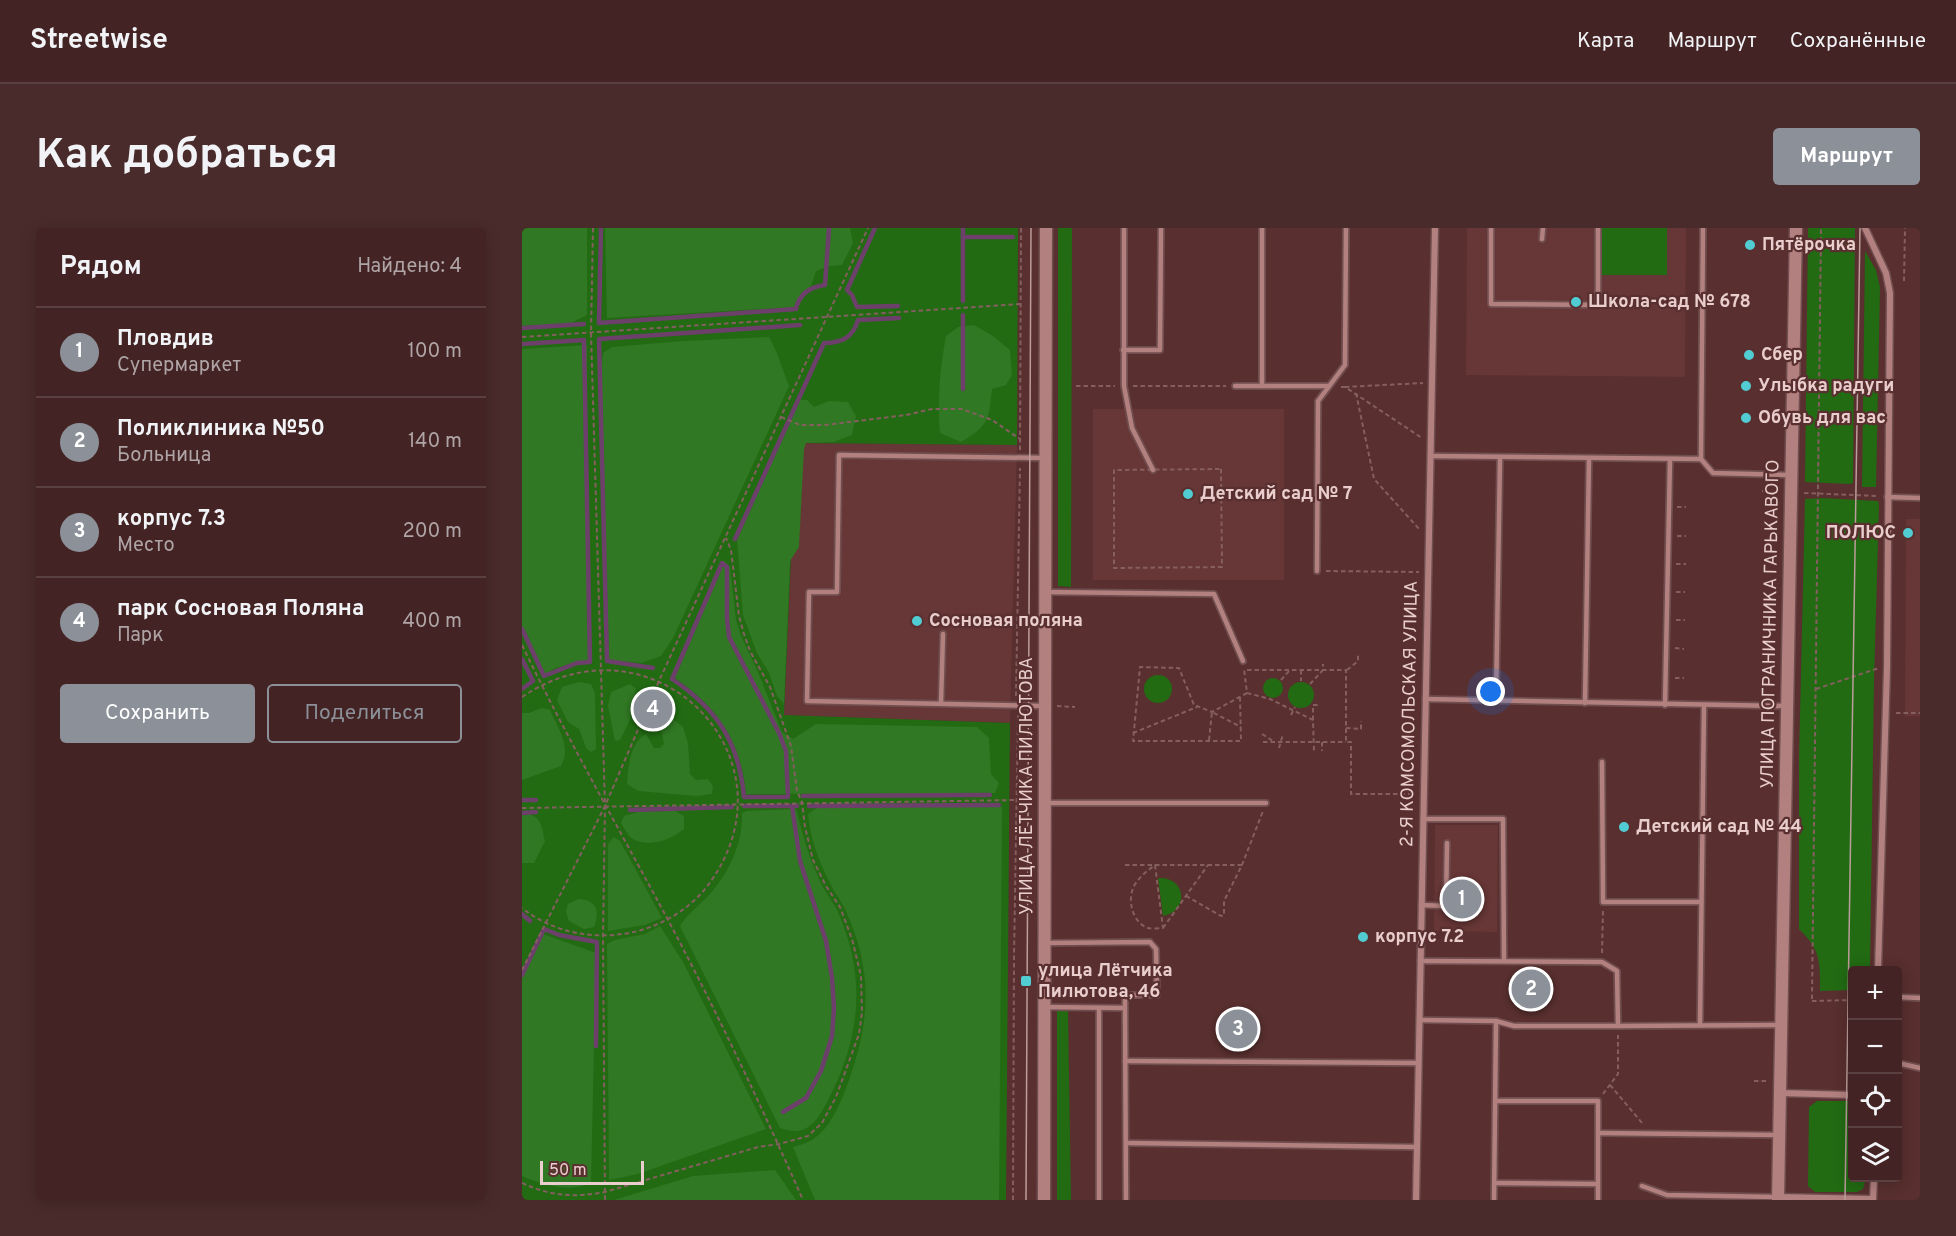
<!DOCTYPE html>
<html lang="ru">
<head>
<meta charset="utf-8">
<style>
  body { margin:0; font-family:Overpass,sans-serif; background:#4a2b2b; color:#f1f3f6 }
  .controls { position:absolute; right:18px; bottom:18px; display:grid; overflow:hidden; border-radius:6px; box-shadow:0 3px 15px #0003 }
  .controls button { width:54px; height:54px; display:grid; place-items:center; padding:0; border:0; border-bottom:2px solid #5b4041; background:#432323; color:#f1f3f6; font:30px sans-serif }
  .scale { position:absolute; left:18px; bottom:15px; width:104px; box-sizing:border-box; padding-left:6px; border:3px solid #e9cecd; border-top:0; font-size:16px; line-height:21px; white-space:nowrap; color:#e9cecd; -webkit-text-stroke:4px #592f2f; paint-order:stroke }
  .you { position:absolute; left:969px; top:464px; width:21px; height:21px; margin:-15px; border:4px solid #fff; border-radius:50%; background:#1a73e8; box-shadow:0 0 0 9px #1a73e833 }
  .badge { display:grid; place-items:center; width:39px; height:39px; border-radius:50%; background:#8c9099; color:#fff; font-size:20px; font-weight:700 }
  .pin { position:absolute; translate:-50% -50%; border:3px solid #fff; box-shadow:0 2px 6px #0006 }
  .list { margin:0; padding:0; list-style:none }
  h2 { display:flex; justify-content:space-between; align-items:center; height:78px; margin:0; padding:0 24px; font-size:26px }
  h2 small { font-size:20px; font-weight:400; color:#afa4a6 }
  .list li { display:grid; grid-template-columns:39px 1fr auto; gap:18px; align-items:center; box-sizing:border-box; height:90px; padding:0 24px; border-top:2px solid #5b4041 }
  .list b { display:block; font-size:22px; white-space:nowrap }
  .list p { margin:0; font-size:20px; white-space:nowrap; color:#afa4a6 }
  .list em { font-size:20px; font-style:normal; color:#afa4a6 }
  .actions { display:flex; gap:12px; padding:18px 24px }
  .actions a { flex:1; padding:14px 0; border:2px solid #8c9099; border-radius:6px; text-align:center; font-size:21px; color:#8c9099 }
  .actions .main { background:#8c9099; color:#fff }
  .icon { flex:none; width:33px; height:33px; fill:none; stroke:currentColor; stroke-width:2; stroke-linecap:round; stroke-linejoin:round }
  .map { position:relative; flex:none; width:1398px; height:972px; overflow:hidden; border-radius:6px }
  header { display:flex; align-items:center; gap:36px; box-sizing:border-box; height:84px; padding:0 30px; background:#432323; border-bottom:2px solid #5b4041 }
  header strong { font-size:28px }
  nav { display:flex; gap:33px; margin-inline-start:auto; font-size:21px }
  .intro { display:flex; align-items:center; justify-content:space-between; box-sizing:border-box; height:144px; padding:0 36px }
  h1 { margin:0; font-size:42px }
  .button { padding:15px 27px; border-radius:6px; background:#8c9099; color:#fff; font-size:21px; font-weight:700 }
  main { display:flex; gap:36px; padding:0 36px }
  aside { flex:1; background:#432323; border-radius:6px; box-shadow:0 3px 15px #0003 }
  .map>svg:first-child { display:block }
  .built { fill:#673636 }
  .green { fill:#226b13 }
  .forest { fill:#307823 }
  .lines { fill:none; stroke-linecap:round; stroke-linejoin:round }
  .stream { stroke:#6c406a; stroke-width:4.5 }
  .lane-casing { stroke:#704d4e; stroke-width:8 }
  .street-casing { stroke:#704d4e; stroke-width:9 }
  .secondary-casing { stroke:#704d4e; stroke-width:15 }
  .path { stroke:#855f5f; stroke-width:2; stroke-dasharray:4.5 3; stroke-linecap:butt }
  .lane { stroke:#b1807f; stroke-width:4.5 }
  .street { stroke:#b1807f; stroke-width:6 }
  .secondary { stroke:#b1807f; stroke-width:12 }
  .tram { stroke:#bd9d9c; stroke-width:1.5 }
  .poi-dot { fill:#51ccd3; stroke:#592f2f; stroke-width:2 }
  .labels { text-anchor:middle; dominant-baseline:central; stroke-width:4.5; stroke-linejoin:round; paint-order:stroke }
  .poi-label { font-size:18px; font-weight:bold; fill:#e9cecd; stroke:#592f2f; text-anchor:start }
  .street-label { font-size:18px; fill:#e9cecd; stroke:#592f2f }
</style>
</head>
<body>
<header>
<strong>Streetwise</strong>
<nav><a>Карта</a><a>Маршрут</a><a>Сохранённые</a></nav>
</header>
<div class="intro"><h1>Как добраться</h1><a class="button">Маршрут</a></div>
<main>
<aside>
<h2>Рядом<small>Найдено: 4</small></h2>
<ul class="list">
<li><span class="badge">1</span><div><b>Пловдив</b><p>Супермаркет</p></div><em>100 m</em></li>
<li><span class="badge">2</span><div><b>Поликлиника №50</b><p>Больница</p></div><em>140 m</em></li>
<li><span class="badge">3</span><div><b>корпус 7.3</b><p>Место</p></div><em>200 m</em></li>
<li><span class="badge">4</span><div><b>парк Сосновая Поляна</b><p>Парк</p></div><em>400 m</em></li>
</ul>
<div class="actions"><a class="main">Сохранить</a><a>Поделиться</a></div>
</aside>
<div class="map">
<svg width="1398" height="972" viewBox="0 0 1398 972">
  <rect width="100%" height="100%" fill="#592f2f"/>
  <!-- built -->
  <g class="built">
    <path d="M 945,0 L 1164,0 L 1163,149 L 944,147 Z"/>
    <rect x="571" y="181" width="191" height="171"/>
    <path d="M 274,215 L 495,217 L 488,495 L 262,487 Z"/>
    <path d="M 1384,291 L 1398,291 L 1398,488 L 1383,488 Z"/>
    <path d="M 913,597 L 976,597 L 975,704 L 912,703 Z"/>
  </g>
  <!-- green -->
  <g class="green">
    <path d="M 0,0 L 496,0 L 495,217 L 274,215 L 262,487 L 488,495 L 484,972 L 0,972 Z"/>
    <path d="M 536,0 L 550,0 L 549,359 L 536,358 Z"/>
    <rect x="1079" y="0" width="66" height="47"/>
    <path d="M 1286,0 L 1333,0 L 1331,255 L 1328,256 L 1283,254 Z"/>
    <path d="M 1343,23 L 1354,42 L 1358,59 L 1354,259 L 1340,259 Z"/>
    <path d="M 1300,270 L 1356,273 L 1357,277 L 1352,453 L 1348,742 L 1330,742 L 1330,762 L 1298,763 C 1298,734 1299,722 1277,701 L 1277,531 L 1283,271 Z"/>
    <circle cx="636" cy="461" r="14"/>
    <circle cx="751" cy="460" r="10"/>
    <circle cx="779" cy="467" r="13"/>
    <path d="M 636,650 C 664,648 668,683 641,688 Z"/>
    <path d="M 535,783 L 546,783 L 549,972 L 535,972 Z"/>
    <path d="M 1295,873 L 1330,873 L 1330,950 L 1344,950 L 1341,961 L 1335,964 L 1293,964 L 1286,958 L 1287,879 Z"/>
  </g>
  <!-- forest -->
  <g class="forest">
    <path d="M 0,0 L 65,0 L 65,87 L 49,95 L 0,98 Z"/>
    <path d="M 83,0 L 328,0 L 331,15 L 320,37 L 307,38 L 294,43 L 289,58 L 277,69 L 273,79 L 85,90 Z"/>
    <path d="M 452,97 L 471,108 L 488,122 L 490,147 L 484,157 L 470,161 C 467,191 467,198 439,214 L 418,205 C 415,172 418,141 424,108 L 436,99 Z"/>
    <path d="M 247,109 L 254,123 L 267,158 L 151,410 L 139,428 L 119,435 L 87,432 L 79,149 L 81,125 L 90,119 L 161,113 Z"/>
    <path d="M 65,117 L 66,432 L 33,440 L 23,446 L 0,400 L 0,121 Z"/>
    <path d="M 277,172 L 285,172 L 292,179 L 307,173 L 326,174 L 334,188 L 330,207 L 312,214 L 284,215 L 282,221 L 277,319 L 268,333 L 262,476 L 255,468 L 247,445 L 235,425 L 221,387 L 215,311 L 220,291 Z"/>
    <path d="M 202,332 L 208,339 L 214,392 L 219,408 L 236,444 L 260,504 L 271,511 L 294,496 L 455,499 L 467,510 L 469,546 L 477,555 L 473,565 L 224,566 C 219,513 196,480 153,450 Z"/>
    <path d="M 57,454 L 69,456 L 73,465 L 74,521 L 69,524 L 64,520 L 57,501 L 46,494 L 35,472 L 40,459 Z"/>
    <path d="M 108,456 L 114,461 L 107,494 L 98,512 L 93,513 L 86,478 L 89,464 Z"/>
    <path d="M 20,480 L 28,482 C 36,501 50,518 39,538 L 0,552 L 0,485 L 7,485 Z"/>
    <path d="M 144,485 L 161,499 L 166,515 L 168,546 L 174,552 L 186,551 L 191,558 L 190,566 L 175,568 L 116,563 L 105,556 C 106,540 108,514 124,506 L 132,520 L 138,520 L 142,516 L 140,505 L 133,497 L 135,488 Z"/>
    <path d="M 296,579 L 480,579 L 477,972 L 293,972 L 271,919 C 276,917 283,916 288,913 C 308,903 320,872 327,852 C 349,790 351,740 322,679 C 318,671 312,664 308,655 C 297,634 288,610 286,586 Z"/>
    <path d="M 274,581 C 281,608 288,634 301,659 C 305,667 311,674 315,682 C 346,751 338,812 304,876 C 293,897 282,909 258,900 L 158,698 C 165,686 177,678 187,667 C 207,645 221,615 220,585 L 225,583 Z"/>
    <path d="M 153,583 L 162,588 L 162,601 C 149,612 127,620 111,611 C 106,608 102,600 99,595 L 102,588 L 115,584 Z"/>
    <path d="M 0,586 C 20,586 19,597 23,613 L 12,635 L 0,635 Z"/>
    <path d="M 92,609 L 98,613 L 140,690 L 123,697 L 86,703 L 86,616 Z"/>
    <path d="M 56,671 C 75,672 78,683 72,699 L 62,701 L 47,693 L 44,684 L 46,676 Z"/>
    <path d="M 138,698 L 161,734 L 244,901 L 116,946 L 87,952 L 85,716 L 93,712 L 123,706 Z"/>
    <path d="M 21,706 L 74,725 L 69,954 C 49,966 21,957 0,948 L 0,750 Z"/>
    <path d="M 253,942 L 274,972 L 92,972 L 171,948 Z"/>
  </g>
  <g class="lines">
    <!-- stream -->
    <g class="stream">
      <path d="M 79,0 L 77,95 L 274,81 C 277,66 288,59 303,57 L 307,0"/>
      <path d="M 353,0 L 325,62 L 330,67 L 335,79 L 376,78"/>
      <path d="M 441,0 L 441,73"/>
      <path d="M 441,9 L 491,9"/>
      <path d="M 441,87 L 441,161"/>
      <path d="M 0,100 L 62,96"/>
      <path d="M 0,116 L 62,112 L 68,434 L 55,435 L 22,448 L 0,401"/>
      <path d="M 213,311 L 302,115 C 319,115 331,110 336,92 L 377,90"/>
      <path d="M 200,335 L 205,339 L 205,390 L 207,409 L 257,505 L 264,523 L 266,569 L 222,569 C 217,514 195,481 150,451 Z"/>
      <path d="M 0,431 L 11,453 L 0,461"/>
      <path d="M 131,440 L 85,433 L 77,111 L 278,97"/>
      <path d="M 281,568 L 468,567"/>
      <path d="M 0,572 L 14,572"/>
      <path d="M 222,578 L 275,578"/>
      <path d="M 287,578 L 477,577"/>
      <path d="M 108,582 L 210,579"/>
      <path d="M 0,585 L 14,584"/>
      <path d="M 0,686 L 8,693"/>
      <path d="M 0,747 L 22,701 L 37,707 L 75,714 L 74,818"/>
      <path d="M 261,884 L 284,870 L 299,843 L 310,808 L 312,780 L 310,750 L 304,713 L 278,633 L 270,578"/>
    </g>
    <defs>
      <g id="lane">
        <path d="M 602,0 L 602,158 L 610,200 L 631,242"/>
        <path d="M 969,0 L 969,76 L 1076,77 L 1076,0"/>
        <path d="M 1020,11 L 1021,0"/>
        <path d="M 601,122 L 638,122 L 639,0"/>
        <path d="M 713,158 L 807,158"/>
        <path d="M 740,158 L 740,0"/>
        <path d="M 908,228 L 1179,231 L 1181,0"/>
        <path d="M 1179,231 L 1191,245 L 1269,247"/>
        <path d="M 1365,269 L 1398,270"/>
        <path d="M 795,343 L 796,173 L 823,137 L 824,0"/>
        <path d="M 523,364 L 692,366 L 721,433"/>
        <path d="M 903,471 L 1263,478"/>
        <path d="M 974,473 L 978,229"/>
        <path d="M 419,475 L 421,406"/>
        <path d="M 1063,475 L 1067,230"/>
        <path d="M 1143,477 L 1148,231"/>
        <path d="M 520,478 L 285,473 L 287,364 L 315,364 L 317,227 L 521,230"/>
        <path d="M 1080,534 L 1081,674 L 1179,674"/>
        <path d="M 523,575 L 744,575"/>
        <path d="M 901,591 L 981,591 L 982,733"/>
        <path d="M 899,677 L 924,678 L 925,615"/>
        <path d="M 523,715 L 628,714 L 634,721 L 635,767 L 603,767 L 603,780"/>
        <path d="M 898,733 L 1080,734 L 1095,743 L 1096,798 L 1257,797"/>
        <path d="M 1376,769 L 1398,770"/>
        <path d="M 522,779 L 603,780 L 604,972"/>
        <path d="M 577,780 L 577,972"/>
        <path d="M 897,792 L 974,793 L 972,972"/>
        <path d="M 974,793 L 992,798 L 1096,798"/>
        <path d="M 1178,797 L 1182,477"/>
        <path d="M 603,833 L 895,835"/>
        <path d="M 1376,835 L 1398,840"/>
        <path d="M 974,873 L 1076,873 L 1076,972"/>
        <path d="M 1076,905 L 1256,907"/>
        <path d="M 605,915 L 895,919"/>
        <path d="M 973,955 L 1076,956"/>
        <path d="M 1120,958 L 1145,967 L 1254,969"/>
      </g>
      <g id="street">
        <path d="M 1343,0 L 1364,45 L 1368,65 L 1365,440 L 1356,742"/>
        <path d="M 1258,865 L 1330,867"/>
        <path d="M 1256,969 L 1351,971"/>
        <path d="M 894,972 L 913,0"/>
        <path d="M 1351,972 L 1352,950"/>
      </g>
      <g id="secondary">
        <path d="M 522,972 L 524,0"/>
        <path d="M 1256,972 L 1274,0"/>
      </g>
    </defs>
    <!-- lane casing -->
    <use href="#lane" class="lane-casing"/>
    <!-- street casing -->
    <use href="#street" class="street-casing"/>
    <!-- secondary casing -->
    <use href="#secondary" class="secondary-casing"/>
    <!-- path -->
    <g class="path">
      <path d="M 71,0 L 69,105 L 83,578 L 81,708 L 83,972"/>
      <path d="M 1382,53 L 1383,0"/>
      <path d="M 0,109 L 499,76"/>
      <path d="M 554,158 L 593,158"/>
      <path d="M 611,158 L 704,158"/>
      <path d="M 819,159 L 823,159 L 900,210"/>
      <path d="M 823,159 L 901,155"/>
      <path d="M 834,165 L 852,251 L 898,302"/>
      <path d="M 259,189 L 278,197 L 303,197 L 384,187 L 410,181 L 440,181 L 470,192 L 498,211"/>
      <path d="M 498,222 L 499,0"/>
      <path d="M 699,241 L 700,339 L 592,340 L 592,242 Z"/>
      <path d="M 1240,263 L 1257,264"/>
      <path d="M 1282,265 L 1356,268"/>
      <path d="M 1155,279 L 1164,279"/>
      <path d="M 1155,308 L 1164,308"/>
      <path d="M 1154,336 L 1164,336"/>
      <path d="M 804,343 L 897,344"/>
      <path d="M 1154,364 L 1163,364"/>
      <path d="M 1154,392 L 1163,392"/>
      <path d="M 0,417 C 45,510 96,599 145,690 C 194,782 239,877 281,972"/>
      <path d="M 1153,420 L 1162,421"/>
      <path d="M 725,442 L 824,442 L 824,514 L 829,514 L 829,566 L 892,566"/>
      <path d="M 779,442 L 779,453"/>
      <path d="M 825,442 L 836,433 L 836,426"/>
      <path d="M 1153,450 L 1162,450"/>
      <path d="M 759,452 L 768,442"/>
      <path d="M 788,456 L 801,442 L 801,436"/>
      <path d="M 1294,461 L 1357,440"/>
      <path d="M 725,465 L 748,471 L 791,492 L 792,524"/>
      <path d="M 494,468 L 498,240"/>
      <path d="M 0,469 C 131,381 277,528 189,653 C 172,678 145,695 116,703 C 75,713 33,706 0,680"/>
      <path d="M 718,469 L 719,513 L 611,513 L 618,439 L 657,440 L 672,477 L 690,484 L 725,465 L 722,441"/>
      <path d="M 535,478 L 553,479"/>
      <path d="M 1374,485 L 1398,485"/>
      <path d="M 769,487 L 773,479"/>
      <path d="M 791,492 L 791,477 L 796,477"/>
      <path d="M 824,500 L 839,501 L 839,493"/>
      <path d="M 611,505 L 675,479"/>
      <path d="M 740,506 L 751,513"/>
      <path d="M 687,512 L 690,484 L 719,499"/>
      <path d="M 741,514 L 824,514"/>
      <path d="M 800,514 L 800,523"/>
      <path d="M 757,520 L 761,506"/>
      <path d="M 0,580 L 494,572"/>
      <path d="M 603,637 L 720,637"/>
      <path d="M 633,637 L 641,700 C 637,700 630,701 626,700 C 610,694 605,672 612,658 C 617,649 625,643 633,637 Z"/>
      <path d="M 664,668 L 699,688 L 702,687 L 702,673 L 720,637 L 741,583"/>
      <path d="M 641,700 L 686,637"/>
      <path d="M 1080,725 L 1081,683"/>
      <path d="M 0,742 L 83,578 L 137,453 L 346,0"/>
      <path d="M 1290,771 L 1299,0"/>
      <path d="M 1290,773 L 1330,772"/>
      <path d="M 1232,853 L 1246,853"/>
      <path d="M 1088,857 L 1121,896"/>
      <path d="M 1081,866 L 1096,846 L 1096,807"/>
      <path d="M 0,955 C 28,968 53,970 83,964 L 236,919 L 257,916 L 286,908 L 300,895 L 314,869 L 337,806 L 340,785 L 339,748 L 330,711 L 318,679 L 304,658 L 291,632 L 283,599 L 280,574 L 275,563 L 269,518 L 248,459 L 228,423 L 222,406 L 217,388 L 209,322 L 204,310"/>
      <path d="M 491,972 L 492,728 L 496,485"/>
    </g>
    <!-- lane -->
    <use href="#lane" class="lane"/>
    <!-- street -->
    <use href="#street" class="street"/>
    <!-- secondary -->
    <use href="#secondary" class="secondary"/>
    <!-- tram -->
    <g class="tram">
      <path d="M 504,972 L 509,0"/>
      <path d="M 1323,972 L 1338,0"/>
    </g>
  </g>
  <!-- markers -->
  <g class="poi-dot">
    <circle cx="1228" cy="17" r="6"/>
    <circle cx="1054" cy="74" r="6"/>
    <circle cx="1227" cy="127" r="6"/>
    <circle cx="1224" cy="158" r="6"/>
    <circle cx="1224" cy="190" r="6"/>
    <circle cx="666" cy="266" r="6"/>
    <circle cx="1386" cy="305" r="6"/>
    <circle cx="395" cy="393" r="6"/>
    <circle cx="1102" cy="599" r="6"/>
    <circle cx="841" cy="709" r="6"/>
    <rect x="498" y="747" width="12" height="12" rx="3"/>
  </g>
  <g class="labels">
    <!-- poi labels -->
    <g class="poi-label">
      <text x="1240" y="17">Пятёрочка</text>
      <text x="1066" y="74">Школа-сад № 678</text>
      <text x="1239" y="127">Сбер</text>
      <text x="1236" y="158">Улыбка радуги</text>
      <text x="1236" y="190">Обувь для вас</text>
      <text x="678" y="266">Детский сад № 7</text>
      <text x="1374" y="305" text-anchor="end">ПОЛЮС</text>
      <text x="407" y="393">Сосновая поляна</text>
      <text x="1114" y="599">Детский сад № 44</text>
      <text x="853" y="709">корпус 7.2</text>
      <text x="516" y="743">улица Лётчика<tspan x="516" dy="21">Пилютова, 46</tspan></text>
    </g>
    <!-- street labels -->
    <g class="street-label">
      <text transform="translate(1249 396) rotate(-89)">УЛИЦА ПОГРАНИЧНИКА ГАРЬКАВОГО</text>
      <text transform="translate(888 486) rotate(-89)">2-Я КОМСОМОЛЬСКАЯ УЛИЦА</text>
      <text transform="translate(505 558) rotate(-90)">УЛИЦА ЛЁТЧИКА ПИЛЮТОВА</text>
    </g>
  </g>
</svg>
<div class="controls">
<button>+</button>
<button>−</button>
<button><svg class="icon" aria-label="locate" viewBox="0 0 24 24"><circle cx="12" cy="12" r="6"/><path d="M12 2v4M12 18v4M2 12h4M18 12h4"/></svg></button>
<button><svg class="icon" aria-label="layers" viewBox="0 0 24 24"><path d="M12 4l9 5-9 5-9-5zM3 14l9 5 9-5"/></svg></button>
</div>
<div class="scale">50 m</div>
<div class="you"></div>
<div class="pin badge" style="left:940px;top:671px">1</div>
<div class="pin badge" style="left:1009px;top:761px">2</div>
<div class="pin badge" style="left:716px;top:801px">3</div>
<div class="pin badge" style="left:131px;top:481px">4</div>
</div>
</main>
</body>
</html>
